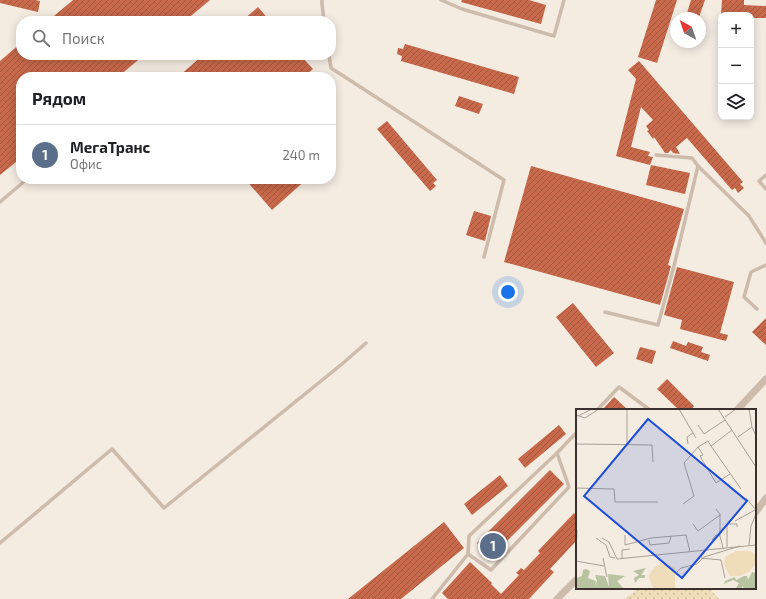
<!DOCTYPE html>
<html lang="ru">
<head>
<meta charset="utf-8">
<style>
  body { margin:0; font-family:"Exo 2",sans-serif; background:#f2f2f2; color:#202124 }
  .controls { position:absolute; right:12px; top:12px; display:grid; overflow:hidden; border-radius:8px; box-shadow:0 2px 10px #0003 }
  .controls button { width:36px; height:36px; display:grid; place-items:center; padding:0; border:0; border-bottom:1px solid #e0e0e0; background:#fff; color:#202124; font:20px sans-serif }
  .compass { position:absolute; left:670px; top:12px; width:36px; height:36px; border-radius:50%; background:#fff; box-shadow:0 2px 10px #0003; rotate:320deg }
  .you { position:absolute; left:508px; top:292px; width:14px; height:14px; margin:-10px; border:3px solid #fff; border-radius:50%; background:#1a73e8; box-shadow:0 0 0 6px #1a73e833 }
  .badge { display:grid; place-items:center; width:26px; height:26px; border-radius:50%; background:#1f5a5e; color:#fff; font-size:13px; font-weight:700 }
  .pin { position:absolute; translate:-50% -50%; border:2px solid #fff; box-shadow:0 1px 4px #0006 }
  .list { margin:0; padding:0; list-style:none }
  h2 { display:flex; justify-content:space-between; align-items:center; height:52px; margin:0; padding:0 16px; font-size:17px }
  h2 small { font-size:13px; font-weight:400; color:#757577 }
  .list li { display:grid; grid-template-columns:26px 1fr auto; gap:12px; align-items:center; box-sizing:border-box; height:60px; padding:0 16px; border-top:1px solid #e0e0e0 }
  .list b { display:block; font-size:15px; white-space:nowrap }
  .list p { margin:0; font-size:13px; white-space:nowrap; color:#757577 }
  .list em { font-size:13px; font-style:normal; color:#757577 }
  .icon { flex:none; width:22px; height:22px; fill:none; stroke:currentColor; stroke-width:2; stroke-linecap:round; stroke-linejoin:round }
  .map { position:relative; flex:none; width:766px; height:599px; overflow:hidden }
  .search { position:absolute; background:#fff; box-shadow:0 2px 10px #0003; left:16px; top:16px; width:320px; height:44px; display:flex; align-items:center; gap:10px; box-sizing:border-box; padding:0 14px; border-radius:16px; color:#757577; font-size:15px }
  .panel { position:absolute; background:#fff; box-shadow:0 2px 10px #0003; left:16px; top:72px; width:320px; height:112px; border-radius:16px }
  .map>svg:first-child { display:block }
  .sand { fill:url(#sand-dots) }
  .building { fill:url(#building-hatch) }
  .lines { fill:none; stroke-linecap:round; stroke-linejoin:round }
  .service { stroke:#cdbbac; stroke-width:3.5 }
  .minor { stroke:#cdbbac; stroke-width:7 }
  .inset-road { fill:none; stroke:#aaa098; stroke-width:1 }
  .view { fill:#1d4ed8; fill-opacity:0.15; stroke:#1d4ed8; stroke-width:2 }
  .inset-edge { fill:none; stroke:#3b302b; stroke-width:2 }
</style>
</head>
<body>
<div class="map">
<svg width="766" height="599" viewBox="0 0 766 599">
  <defs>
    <pattern id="sand-dots" width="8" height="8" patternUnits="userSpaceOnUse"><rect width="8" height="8" fill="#efdcb8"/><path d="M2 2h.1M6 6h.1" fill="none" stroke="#cebd9e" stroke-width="1.8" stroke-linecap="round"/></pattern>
    <pattern id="building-hatch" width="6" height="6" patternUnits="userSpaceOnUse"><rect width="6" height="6" fill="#c8694b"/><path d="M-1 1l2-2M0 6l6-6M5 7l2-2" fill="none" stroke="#a4573f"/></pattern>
  </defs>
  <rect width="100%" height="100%" fill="#f4ebe1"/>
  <!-- sand -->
  <path class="sand" d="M 639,588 L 709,588 L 719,599 L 624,599 Z"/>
  <!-- building -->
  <g class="building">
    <path d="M 0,0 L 35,0 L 40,1 L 38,12 L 0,3 Z"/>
    <path d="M 73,0 L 210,0 L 185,21 L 48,21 Z"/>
    <path d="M 462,0 L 529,0 L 546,5 L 541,24 L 461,2 Z"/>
    <path d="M 656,0 L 677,0 L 657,63 L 638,57 Z"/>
    <path d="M 691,0 L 705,0 L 699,17 L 687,13 Z"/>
    <path d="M 722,0 L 744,0 L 744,5 L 766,6 L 766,18 L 751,18 L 751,15 L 721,15 Z"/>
    <path d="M 258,7 L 270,21 L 242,21 Z"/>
    <path d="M 21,43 L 21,55 L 144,55 L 118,77 L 21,77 L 21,158 L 0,175 L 0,61 Z"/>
    <path d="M 405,44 L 519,77 L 514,94 L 401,61 L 402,56 L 397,54 L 398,48 L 403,49 Z"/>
    <path d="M 203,55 L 300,55 L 313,69 L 304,77 L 178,77 Z"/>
    <path d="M 639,61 L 743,182 L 740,184 L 744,188 L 738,193 L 735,188 L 732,190 L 687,138 L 676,147 L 680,154 L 673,153 L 671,150 L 668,153 L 665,153 L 654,137 L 653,139 L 647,131 L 649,130 L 646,126 L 653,120 L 641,107 L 631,147 L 650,152 L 648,156 L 653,157 L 650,165 L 616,156 L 636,79 L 628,70 Z"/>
    <path d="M 459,96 L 483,104 L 479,114 L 455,106 Z"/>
    <path d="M 387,121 L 437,180 L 433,183 L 436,186 L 430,191 L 377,129 Z"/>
    <path d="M 651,165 L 690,173 L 685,194 L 646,185 Z"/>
    <path d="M 531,166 L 684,209 L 668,265 L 671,266 L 660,305 L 504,262 Z"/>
    <path d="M 245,179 L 307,179 L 272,210 Z"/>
    <path d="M 474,211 L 491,216 L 485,241 L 466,235 Z"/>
    <path d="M 677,267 L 734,282 L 720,333 L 728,335 L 726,341 L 680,329 L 682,320 L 664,315 Z"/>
    <path d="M 573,303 L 614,353 L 596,367 L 556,317 Z"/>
    <path d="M 766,318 L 766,345 L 752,332 Z"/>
    <path d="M 673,341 L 686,346 L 688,342 L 703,347 L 701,352 L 710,355 L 708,361 L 670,348 Z"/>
    <path d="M 640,347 L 656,351 L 652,364 L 636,359 Z"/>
    <path d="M 667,379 L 694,406 L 691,410 L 679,410 L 657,389 Z"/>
    <path d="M 614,397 L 628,410 L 602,410 Z"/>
    <path d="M 559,425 L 566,434 L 525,468 L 518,459 Z"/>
    <path d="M 550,470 L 564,484 L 491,557 L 477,543 Z"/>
    <path d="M 500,475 L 508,486 L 472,515 L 464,504 Z"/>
    <path d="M 574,513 L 577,516 L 577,540 L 550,569 L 554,572 L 529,599 L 448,599 L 442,593 L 470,562 L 492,583 L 491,584 L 501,594 L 519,575 L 516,573 L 521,568 L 524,570 L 540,553 L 538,551 Z"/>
    <path d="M 444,522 L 464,548 L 401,599 L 348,599 Z"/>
  </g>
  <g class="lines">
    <!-- service -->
    <g class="service">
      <path d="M 322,0 L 322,4 L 324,21"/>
      <path d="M 441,0 L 462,9 L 554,36 L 564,0"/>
      <path d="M 329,55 L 331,68 L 504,180 L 484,257"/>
      <path d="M 656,155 L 692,158 L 698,166 L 749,216 L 766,243"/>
      <path d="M 766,175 L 759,181 L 766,189"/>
      <path d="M 187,179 L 190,181"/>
      <path d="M 0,202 L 27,179"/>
      <path d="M 757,309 L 744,297 L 751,272 L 766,265"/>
      <path d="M 605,312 L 658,325 L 674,266 L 698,166"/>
      <path d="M 597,410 L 619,387 L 650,410"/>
      <path d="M 0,543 L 112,449 L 164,508 L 342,364 L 366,343"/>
      <path d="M 468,554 L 491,570 L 569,487 L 557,453"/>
      <path d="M 432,599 L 468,554 L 469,536 L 557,453 L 577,432"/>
    </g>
    <!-- minor -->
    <g class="minor">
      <path d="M 737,410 L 766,379"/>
      <path d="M 755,513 L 766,498"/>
      <path d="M 557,599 L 577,579"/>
    </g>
  </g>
  <!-- overview -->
  <g transform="translate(576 409)">
    <rect width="180" height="180" fill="#f4ebe1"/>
    <path d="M 70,159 L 65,166 L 69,166 L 69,169 L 63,169 L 59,174 L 58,169 L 63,166 L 57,162 ZM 10,160 L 14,162 L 12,169 L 20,172 L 19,177 L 21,172 L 19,166 L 29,167 L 33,178 L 32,165 L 49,167 L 41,172 L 48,180 L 0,180 L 0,169 L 6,167 L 7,161 ZM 176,163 L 180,164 L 179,179 L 169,180 L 166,177 L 166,180 L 160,179 L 163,174 L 157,171 L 148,175 L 149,172 L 159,168 L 160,171 L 168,167 L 171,167 L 172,171 Z" fill="#b8c4a0"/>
    <path d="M 160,142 L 174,142 L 180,146 L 180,154 L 173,163 L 163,167 L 153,167 L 148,154 L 150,147 ZM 85,154 L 99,158 L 99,180 L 77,179 L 73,168 L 76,161 Z" fill="#efdcb8"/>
    <path class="inset-road" d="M 103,0 L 120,29M 142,0 L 180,58M 173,0 L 176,18M 0,6 L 9,9 L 23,0M 2,7 L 16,0M 149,8 L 160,0M 122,16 L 128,25 L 149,11M 156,21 L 135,37 L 165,80M 162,28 L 176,18 L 180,27M 0,35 L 76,36 L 77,53M 112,35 L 111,28 L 117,24M 51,36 L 51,0M 135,37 L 132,32 L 122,38 L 127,46 L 124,47 L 140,74 L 154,65M 0,79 L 38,80 L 39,93 L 82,93M 170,89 L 180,101M 107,95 L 118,87 L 108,54 L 122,38M 140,100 L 144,105 L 144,127M 159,112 L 179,101M 117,115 L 122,122 L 144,106M 49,126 L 49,136 L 75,129 L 110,126 L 114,143M 20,129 L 30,136 L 34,148 L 39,149M 26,129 L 33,133 L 41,150 L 180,136M 73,131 L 74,136 L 93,134 L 95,128M 136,131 L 140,126 L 144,127 L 147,139M 173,136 L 175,117 L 180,105M 151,138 L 151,115 L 161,115 L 161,118M 0,142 L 1,121M 27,149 L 31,168M 125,149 L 145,151 L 149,169M 46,150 L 46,141 L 54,140M 0,152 L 28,157M 101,163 L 105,159 L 121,155 L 128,148 L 164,137"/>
    <path class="view" d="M 72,10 L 171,92 L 106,169 L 8,87 Z"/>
    <rect width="180" height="180" class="inset-edge"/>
  </g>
</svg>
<div class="controls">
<button>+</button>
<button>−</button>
<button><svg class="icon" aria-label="layers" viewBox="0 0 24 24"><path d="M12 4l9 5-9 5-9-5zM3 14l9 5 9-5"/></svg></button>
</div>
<svg class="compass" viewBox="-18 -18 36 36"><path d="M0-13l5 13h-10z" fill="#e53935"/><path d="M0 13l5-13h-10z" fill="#757577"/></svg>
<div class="you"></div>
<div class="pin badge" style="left:493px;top:546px;background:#5c6f8a">1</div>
<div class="search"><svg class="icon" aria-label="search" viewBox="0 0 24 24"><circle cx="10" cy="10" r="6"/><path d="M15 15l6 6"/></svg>Поиск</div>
<section class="panel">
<h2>Рядом<small></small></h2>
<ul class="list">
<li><span class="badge" style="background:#5c6f8a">1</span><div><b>МегаТранс</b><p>Офис</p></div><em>240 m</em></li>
</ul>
</section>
</div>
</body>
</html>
